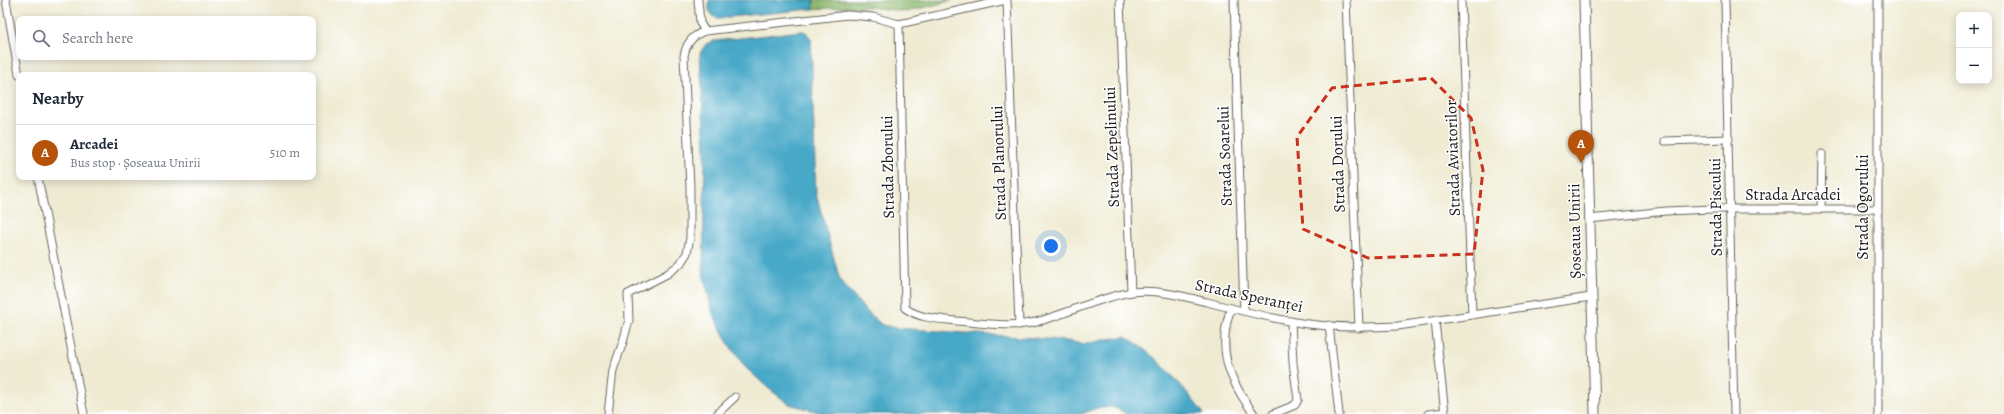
<!DOCTYPE html>
<html lang="en">
<head>
<meta charset="utf-8">
<style>
  body { margin:0; font-family:Alegreya,serif; background:#f2f2f3; color:#1f2937 }
  .controls { position:absolute; right:12px; top:12px; display:grid; overflow:hidden; border-radius:8px; box-shadow:0 2px 10px #0003 }
  .controls button { width:36px; height:36px; display:grid; place-items:center; padding:0; border:0; border-bottom:1px solid #e0e1e3; background:#fff; color:#1f2937; font:20px sans-serif }
  .you { position:absolute; left:1051px; top:246px; width:14px; height:14px; margin:-10px; border:3px solid #fff; border-radius:50%; background:#1a73e8; box-shadow:0 0 0 6px #1a73e833 }
  .badge { display:grid; place-items:center; width:26px; height:26px; border-radius:50%; background:#b45309; color:#fff; font-size:13px; font-weight:700 }
  .pin { position:absolute; translate:-50% -33px; filter:drop-shadow(0 1px 2px #0008) }
  .pin::after { content:''; position:absolute; top:21px; width:14px; height:12px; background:inherit; clip-path:polygon(0 0,100% 0,50% 100%) }
  .list { margin:0; padding:0; list-style:none }
  h2 { display:flex; justify-content:space-between; align-items:center; height:52px; margin:0; padding:0 16px; font-size:17px }
  h2 small { font-size:13px; font-weight:400; color:#747a83 }
  .list li { display:grid; grid-template-columns:26px 1fr auto; gap:12px; align-items:center; box-sizing:border-box; height:56px; padding:0 16px; border-top:1px solid #e0e1e3 }
  .list b { display:block; font-size:15px; white-space:nowrap }
  .list p { margin:0; font-size:13px; white-space:nowrap; color:#747a83 }
  .list em { font-size:13px; font-style:normal; color:#747a83 }
  .icon { flex:none; width:22px; height:22px; fill:none; stroke:currentColor; stroke-width:2; stroke-linecap:round; stroke-linejoin:round }
  .map { position:relative; flex:none; width:2004px; height:414px; overflow:hidden }
  .search { position:absolute; background:#fff; box-shadow:0 2px 10px #0003; left:16px; top:16px; width:300px; height:44px; display:flex; align-items:center; gap:10px; box-sizing:border-box; padding:0 14px; border-radius:8px; color:#747a83; font-size:15px }
  .panel { position:absolute; background:#fff; box-shadow:0 2px 10px #0003; left:16px; top:72px; width:300px; height:108px; border-radius:8px }
  .map>svg:first-child { display:block }
  .forest { fill:#8fba71; stroke:#566b46 }
  .water { fill:#47a8c7; stroke:#326272 }
  .lines { fill:none; stroke-linecap:round; stroke-linejoin:round }
  .minor-casing { stroke:#66645c; stroke-width:9 }
  .major-casing { stroke:#66645c; stroke-width:11 }
  .minor { stroke:#fff; stroke-width:7 }
  .major { stroke:#fff; stroke-width:9 }
  .marked { fill:none; stroke:#c8321e; stroke-width:3; stroke-dasharray:8 5; stroke-linejoin:round }
  .labels { text-anchor:middle; dominant-baseline:central; stroke-width:3; stroke-linejoin:round; paint-order:stroke }
  .street-label { font-size:16px; fill:#1c1c1c; stroke:#fff }
</style>
</head>
<body>
<div class="map">
<svg width="2004" height="414" viewBox="0 0 2004 414">
  <rect width="100%" height="100%" fill="#fff"/>
  <filter id="ink" filterUnits="userSpaceOnUse"><feTurbulence type="fractalNoise" baseFrequency=".025" numOctaves="2"/><feDisplacementMap in="SourceGraphic" scale="8" xChannelSelector="R" yChannelSelector="G"/><feConvolveMatrix kernelMatrix="1 2 1 2 8 2 1 2 1" color-interpolation-filters="sRGB"/></filter>
  <filter id="wash" filterUnits="userSpaceOnUse"><feTurbulence type="fractalNoise" baseFrequency=".012" numOctaves="4" result="noise"/><feDisplacementMap in="SourceGraphic" scale="16" xChannelSelector="R" yChannelSelector="G"/><feGaussianBlur stdDeviation="0.9" result="paint"/><feColorMatrix in="noise" values="0 0 0 0 0 0 0 0 0 0 0 0 0 0 0 0 0 1.4 0 .05"/><feComposite in="paint" operator="in"/></filter>
  <g filter="url(#wash)">
    <rect width="100%" height="100%" fill="#efebd3"/>
    <!-- forest -->
    <path class="forest" d="M 814,0 L 953,0 L 907,12 L 870,7 L 845,7 L 813,9 Z"/>
    <!-- water -->
    <g class="water">
      <path d="M 709,0 L 814,0 L 813,9 L 718,18 L 712,16 L 709,10 Z"/>
      <path d="M 802,31 L 806,32 L 811,39 L 816,194 L 840,280 L 864,309 L 882,325 L 897,328 L 1061,340 L 1084,344 L 1125,336 C 1158,356 1181,384 1204,414 L 1126,414 C 1111,402 1097,407 1082,414 L 826,414 L 789,404 L 768,388 L 745,367 L 728,343 L 713,314 L 703,273 L 705,151 L 700,53 L 706,44 L 714,41 Z"/>
    </g>
  </g>
  <g filter="url(#ink)">
    <g class="lines">
      <defs>
        <g id="minor">
          <path d="M 6,0 L 19,75"/>
          <path d="M 698,0 L 700,23 L 705,31"/>
          <path d="M 1007,0 L 1019,325"/>
          <path d="M 1120,0 L 1131,292"/>
          <path d="M 1234,0 L 1244,311"/>
          <path d="M 1346,0 L 1359,328"/>
          <path d="M 1461,0 L 1472,315"/>
          <path d="M 1725,0 L 1734,414"/>
          <path d="M 1878,0 L 1878,414"/>
          <path d="M 899,24 L 905,308 C 920,319 940,319 957,321 C 983,323 1010,328 1036,322 C 1068,314 1099,297 1132,292 C 1156,289 1183,296 1207,302 C 1234,309 1262,316 1289,321 C 1325,328 1362,328 1398,326 L 1591,297"/>
          <path d="M 899,24 L 1006,0"/>
          <path d="M 1665,141 L 1729,139"/>
          <path d="M 38,177 L 84,414"/>
          <path d="M 1821,209 L 1822,154"/>
          <path d="M 1589,219 L 1666,211 L 1713,209 L 1877,209"/>
          <path d="M 1231,308 C 1216,350 1229,380 1254,414"/>
          <path d="M 1435,321 L 1445,414"/>
          <path d="M 1329,325 L 1339,414"/>
          <path d="M 608,414 L 613,370 L 623,342 L 629,320 L 628,294 L 667,274 L 680,264 L 687,253 L 690,238 L 690,188 L 684,56 C 686,43 693,35 705,31 L 848,15 L 873,17 L 899,24"/>
          <path d="M 717,414 L 735,397"/>
          <path d="M 1273,414 L 1295,405 L 1298,400 L 1293,363 L 1291,321"/>
          <path d="M 1428,414 L 1445,412"/>
        </g>
        <path id="major" d="M 1584,0 L 1595,414"/>
      </defs>
      <!-- minor casing -->
      <use href="#minor" class="minor-casing"/>
      <!-- major casing -->
      <use href="#major" class="major-casing"/>
      <!-- minor -->
      <use href="#minor" class="minor"/>
      <!-- major -->
      <use href="#major" class="major"/>
    </g>
  </g>
  <!-- marked area -->
  <path class="marked" d="M 1431,78 L 1471,118 L 1483,170 L 1474,254 L 1368,258 L 1303,229 L 1297,137 L 1332,88 Z"/>
  <g class="labels">
    <!-- street labels -->
    <g class="street-label">
      <text transform="translate(1112 147) rotate(-92)">Strada Zepelinului</text>
      <text transform="translate(1225 156) rotate(-92)">Strada Soarelui</text>
      <text transform="translate(1453 158) rotate(-92)">Strada Aviatorilor</text>
      <text transform="translate(999 163) rotate(-92)">Strada Planorului</text>
      <text transform="translate(1338 164) rotate(-92)">Strada Dorului</text>
      <text transform="translate(888 167) rotate(-91)">Strada Zborului</text>
      <text x="1793" y="195">Strada Arcadei</text>
      <text transform="translate(1716 207) rotate(-91)">Strada Piscului</text>
      <text transform="translate(1863 207) rotate(-90)">Strada Ogorului</text>
      <text transform="translate(1575 231) rotate(-91)">Șoseaua Unirii</text>
      <text transform="translate(1249 296) rotate(12)">Strada Speranței</text>
    </g>
  </g>
</svg>
<div class="controls">
<button>+</button>
<button>−</button>
</div>
<div class="you"></div>
<div class="pin badge" style="left:1581px;top:163px">A</div>
<div class="search"><svg class="icon" aria-label="search" viewBox="0 0 24 24"><circle cx="10" cy="10" r="6"/><path d="M15 15l6 6"/></svg>Search here</div>
<section class="panel">
<h2>Nearby<small></small></h2>
<ul class="list">
<li><span class="badge">A</span><div><b>Arcadei</b><p>Bus stop · Șoseaua Unirii</p></div><em>510 m</em></li>
</ul>
</section>
</div>
</body>
</html>
